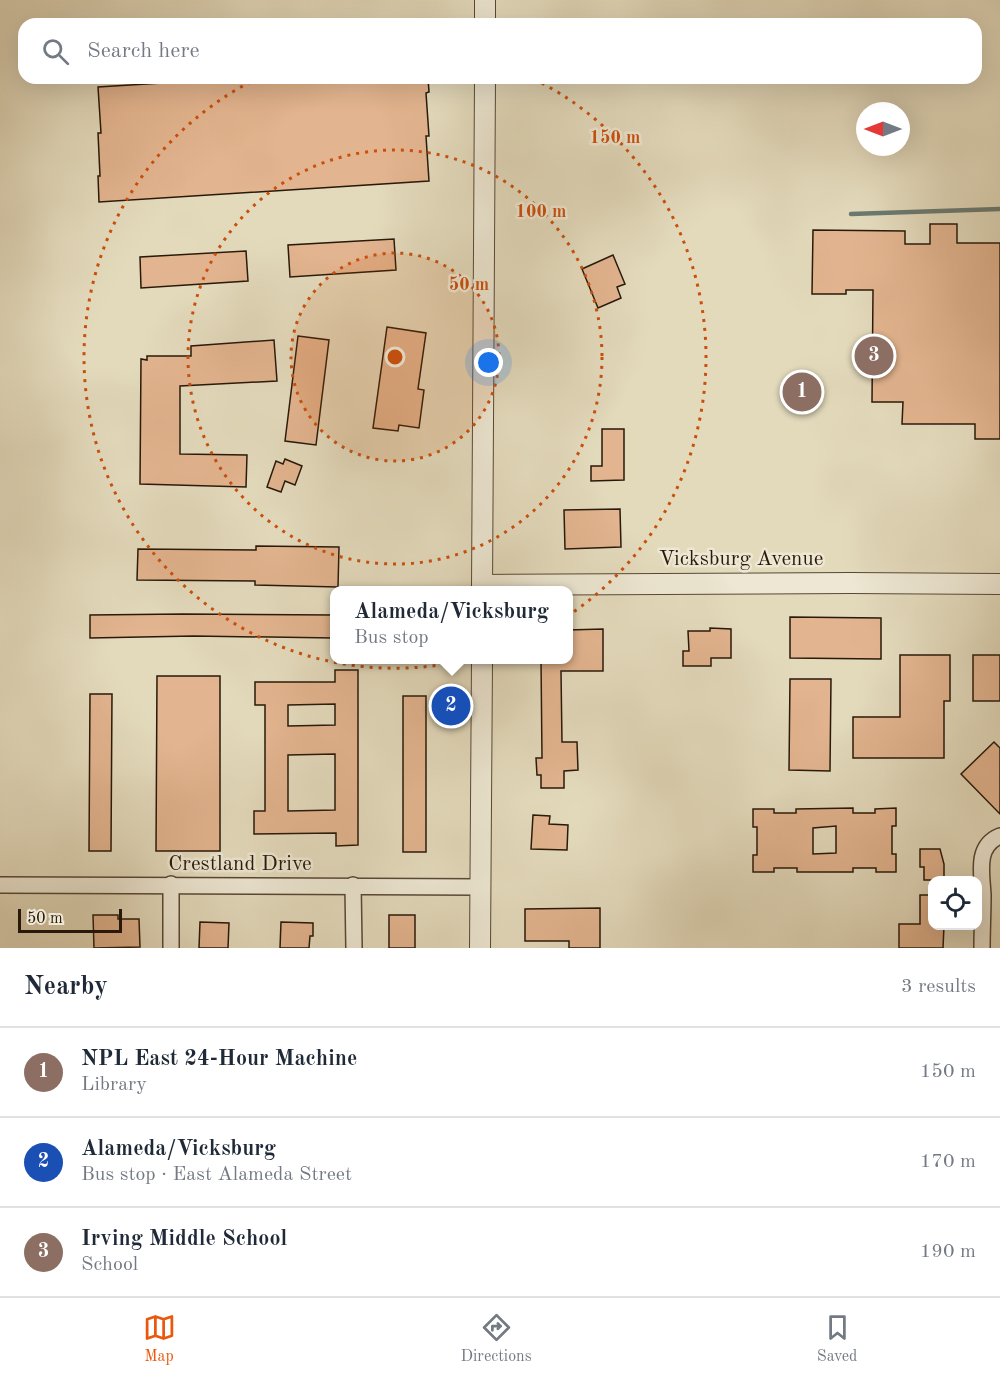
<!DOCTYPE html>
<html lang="en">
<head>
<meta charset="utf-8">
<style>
  body { margin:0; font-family:"Old Standard TT",serif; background:#f2f2f3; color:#1f2937 }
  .controls { position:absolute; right:18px; bottom:18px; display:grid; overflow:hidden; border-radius:12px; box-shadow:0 6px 24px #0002 }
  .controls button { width:54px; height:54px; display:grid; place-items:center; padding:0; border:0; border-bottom:2px solid #e0e1e3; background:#fff; color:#1f2937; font:30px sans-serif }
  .compass { position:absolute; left:856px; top:102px; width:54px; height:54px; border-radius:50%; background:#fff; box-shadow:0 6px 24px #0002; rotate:270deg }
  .scale { position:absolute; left:18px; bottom:15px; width:104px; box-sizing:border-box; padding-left:6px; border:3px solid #28190a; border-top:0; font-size:16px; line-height:21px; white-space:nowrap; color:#28190a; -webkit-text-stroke:4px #ede7d3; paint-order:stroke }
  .you { position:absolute; left:489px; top:363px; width:21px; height:21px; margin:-15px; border:4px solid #fff; border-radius:50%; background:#1a73e8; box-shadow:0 0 0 9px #1a73e833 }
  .badge { display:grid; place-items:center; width:39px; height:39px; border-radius:50%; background:#ea580c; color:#fff; font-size:20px; font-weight:700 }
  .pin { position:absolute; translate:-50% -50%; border:3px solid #fff; box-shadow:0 2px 6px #0006 }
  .popup { position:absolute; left:330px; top:586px; width:243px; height:78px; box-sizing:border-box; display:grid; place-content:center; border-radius:12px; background:#fff; filter:drop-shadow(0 2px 4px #0005); font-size:20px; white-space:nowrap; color:#747a83 }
  .popup b { font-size:22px; color:#1f2937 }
  .popup::after { content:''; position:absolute; left:50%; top:100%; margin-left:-12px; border:12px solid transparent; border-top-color:#fff }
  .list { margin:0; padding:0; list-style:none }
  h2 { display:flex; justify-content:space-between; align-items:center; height:78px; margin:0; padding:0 24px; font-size:26px }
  h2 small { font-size:20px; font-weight:400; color:#747a83 }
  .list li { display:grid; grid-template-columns:39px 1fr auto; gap:18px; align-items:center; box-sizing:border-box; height:90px; padding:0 24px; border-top:2px solid #e0e1e3 }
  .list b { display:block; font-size:22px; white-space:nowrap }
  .list p { margin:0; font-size:20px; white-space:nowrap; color:#747a83 }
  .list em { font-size:20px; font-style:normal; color:#747a83 }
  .icon { flex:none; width:33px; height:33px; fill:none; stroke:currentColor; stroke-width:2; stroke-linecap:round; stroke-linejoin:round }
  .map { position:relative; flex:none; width:1000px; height:948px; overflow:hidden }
  .search { position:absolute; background:#fff; box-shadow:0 6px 24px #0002; left:18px; right:18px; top:18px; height:66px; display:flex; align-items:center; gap:15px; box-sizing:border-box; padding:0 21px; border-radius:18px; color:#747a83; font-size:22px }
  .sheet { height:348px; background:#fff }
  nav { display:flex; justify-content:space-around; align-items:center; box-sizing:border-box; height:84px; border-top:2px solid #e0e1e3; background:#fff; font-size:16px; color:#747a83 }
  nav a { display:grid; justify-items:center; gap:3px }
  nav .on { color:#ea580c }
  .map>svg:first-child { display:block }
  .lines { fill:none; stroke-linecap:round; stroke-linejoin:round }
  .stream { stroke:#6a7a71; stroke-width:4.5 }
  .building { fill:#e2b48f; stroke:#28190a; stroke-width:1.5; fill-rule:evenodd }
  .minor-casing { stroke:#574936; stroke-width:18 }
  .tertiary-casing { stroke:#574936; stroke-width:22 }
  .minor { stroke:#ede7d3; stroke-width:15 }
  .tertiary { stroke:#ede7d3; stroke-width:20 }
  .ring { fill:none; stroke:#cb4f0c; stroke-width:3; stroke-dasharray:3 6 }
  .labels { text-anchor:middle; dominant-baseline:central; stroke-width:5; stroke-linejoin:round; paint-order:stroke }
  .street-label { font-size:21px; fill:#28190a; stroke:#ede7d3 }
  .centre { fill:#cb4f0c; stroke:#ede7d3; stroke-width:3 }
  .ring-label { font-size:18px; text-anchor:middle; font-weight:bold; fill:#cb4f0c; stroke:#ede7d3; stroke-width:5; stroke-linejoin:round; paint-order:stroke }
</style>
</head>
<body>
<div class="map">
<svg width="1000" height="948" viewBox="0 0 1000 948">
  <rect width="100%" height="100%" fill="#e3dabc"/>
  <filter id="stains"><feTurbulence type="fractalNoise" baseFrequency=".00333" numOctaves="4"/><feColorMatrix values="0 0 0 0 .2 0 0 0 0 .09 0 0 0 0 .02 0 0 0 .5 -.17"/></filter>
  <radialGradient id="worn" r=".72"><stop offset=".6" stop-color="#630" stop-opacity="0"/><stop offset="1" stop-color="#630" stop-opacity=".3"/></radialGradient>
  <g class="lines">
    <!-- stream -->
    <path class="stream" d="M 851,214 L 1000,209"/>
  </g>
  <!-- building -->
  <g class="building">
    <path d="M 243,78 L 428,78 L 429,92 L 426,93 L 429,136 L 426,136 L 429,181 L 99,202 L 98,176 L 100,176 L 98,133 L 101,133 L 98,87 Z"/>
    <path d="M 930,224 L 957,224 L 957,243 L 1000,243 L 1000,439 L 975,439 L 975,424 L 902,424 L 903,402 L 872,402 L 873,290 L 846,290 L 846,294 L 812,294 L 813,230 L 905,231 L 905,244 L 930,244 Z"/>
    <path d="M 394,239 L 396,270 L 290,277 L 288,245 Z"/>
    <path d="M 246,251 L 248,281 L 141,288 L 140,257 Z"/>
    <path d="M 613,255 L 625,284 L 617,287 L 621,298 L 598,308 L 582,269 Z"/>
    <path d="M 387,327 L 426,333 L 418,389 L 424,390 L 419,428 L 399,425 L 398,431 L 373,428 Z"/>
    <path d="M 298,336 L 329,340 L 316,445 L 285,441 Z"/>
    <path d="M 274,340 L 277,381 L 180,386 L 180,454 L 247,455 L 246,487 L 140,484 L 141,359 L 147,360 L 147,356 L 191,356 L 191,346 Z"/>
    <path d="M 602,429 L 624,429 L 624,480 L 591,481 L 591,466 L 602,466 Z"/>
    <path d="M 285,459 L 302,466 L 295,485 L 285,481 L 281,492 L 267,487 L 276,461 L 283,464 Z"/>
    <path d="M 620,509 L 621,547 L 565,549 L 564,510 Z"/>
    <path d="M 256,546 L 339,547 L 338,587 L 255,585 L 255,581 L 137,580 L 138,549 L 256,550 Z"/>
    <path d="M 183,614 L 334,615 L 334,638 L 194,636 L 90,638 L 90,615 Z"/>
    <path d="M 790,617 L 881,618 L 881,659 L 790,658 Z"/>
    <path d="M 710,628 L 731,629 L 731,658 L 711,658 L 711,666 L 683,666 L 683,651 L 689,651 L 688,631 L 710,631 Z"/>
    <path d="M 603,629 L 603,671 L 561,671 L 562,742 L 577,742 L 578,770 L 564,771 L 564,788 L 541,788 L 541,775 L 537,775 L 536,758 L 542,758 L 541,660 L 568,660 L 568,630 Z"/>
    <path d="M 900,655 L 950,655 L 950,701 L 944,701 L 944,758 L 853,758 L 853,717 L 900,717 Z"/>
    <rect x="973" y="655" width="27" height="46"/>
    <path d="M 335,670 L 358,670 L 358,845 L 336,846 L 336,833 L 254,834 L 254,811 L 265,811 L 265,705 L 255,705 L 255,682 L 335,682 ZM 335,704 L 335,725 L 288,726 L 288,705 ZM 335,754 L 335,810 L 288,811 L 288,755 Z"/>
    <path d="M 157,676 L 220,676 L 220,851 L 156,851 Z"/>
    <path d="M 790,679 L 831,679 L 830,771 L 789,770 Z"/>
    <path d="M 90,694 L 112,694 L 111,851 L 89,851 Z"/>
    <rect x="403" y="696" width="23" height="156"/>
    <path d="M 994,742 L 1000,748 L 1000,814 L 961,774 Z"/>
    <path d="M 853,808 L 853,813 L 875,813 L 875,809 L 896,808 L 896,826 L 892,826 L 892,854 L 896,854 L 896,872 L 876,872 L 876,868 L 853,868 L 853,872 L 797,872 L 797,868 L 774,868 L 774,872 L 753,872 L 753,855 L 757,855 L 757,827 L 753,827 L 753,809 L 774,809 L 774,813 L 796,813 L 796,809 ZM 836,826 L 836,853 L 813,854 L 813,828 Z"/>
    <path d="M 533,815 L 550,816 L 549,824 L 568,825 L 567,850 L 531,849 Z"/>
    <path d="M 920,849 L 940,849 L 944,864 L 944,880 L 924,880 L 924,867 L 920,867 Z"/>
    <path d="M 920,895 L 933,895 L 933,926 L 944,926 L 943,948 L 899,948 L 899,924 L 920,924 Z"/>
    <path d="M 600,908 L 600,948 L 569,948 L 569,941 L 525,941 L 525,909 Z"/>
    <path d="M 93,915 L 118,915 L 118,919 L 139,919 L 140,947 L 94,948 Z"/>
    <rect x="389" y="915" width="26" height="33"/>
    <path d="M 200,922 L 229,923 L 228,948 L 199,948 Z"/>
    <path d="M 281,922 L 313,923 L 313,936 L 310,936 L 309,948 L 280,948 Z"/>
  </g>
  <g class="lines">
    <defs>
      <g id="minor">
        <path d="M 0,885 L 480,887"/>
        <path d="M 353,885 L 354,948"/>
        <path d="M 171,948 L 171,884"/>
        <path d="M 982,948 C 982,930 983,913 983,895 C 982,874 975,846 1000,836"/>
      </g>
      <g id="tertiary">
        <path d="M 485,24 L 485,0"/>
        <path d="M 482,585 L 851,583 L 1000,584"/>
        <path d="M 482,590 L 485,78"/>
        <path d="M 480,948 L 482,660"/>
      </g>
    </defs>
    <!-- minor casing -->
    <use href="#minor" class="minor-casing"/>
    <!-- tertiary casing -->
    <use href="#tertiary" class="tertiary-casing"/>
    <!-- minor -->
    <use href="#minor" class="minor"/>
    <!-- tertiary -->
    <use href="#tertiary" class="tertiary"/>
  </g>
  <!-- distance rings -->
  <circle cx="395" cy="357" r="104" fill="#cb4f0c" fill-opacity=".12"/>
  <g class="ring">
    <circle cx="395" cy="357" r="104"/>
    <circle cx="395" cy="357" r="207"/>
    <path d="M534 79A311 311 0 1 1 256 79"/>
  </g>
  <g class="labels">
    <!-- street labels -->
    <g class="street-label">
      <text x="741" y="559">Vicksburg Avenue</text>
      <text x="240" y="864">Crestland Drive</text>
    </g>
  </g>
  <circle cx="395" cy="357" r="9" class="centre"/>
  <g class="ring-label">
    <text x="615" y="143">150 m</text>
    <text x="541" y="217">100 m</text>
    <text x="469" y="290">50 m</text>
  </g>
  <rect width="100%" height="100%" filter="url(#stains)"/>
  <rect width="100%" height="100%" fill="url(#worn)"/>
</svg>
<div class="controls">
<button><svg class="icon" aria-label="locate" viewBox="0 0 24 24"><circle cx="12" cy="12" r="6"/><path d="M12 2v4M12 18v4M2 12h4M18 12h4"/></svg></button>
</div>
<svg class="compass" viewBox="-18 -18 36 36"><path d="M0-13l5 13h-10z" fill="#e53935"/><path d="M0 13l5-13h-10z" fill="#747a83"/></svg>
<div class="scale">50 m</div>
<div class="you"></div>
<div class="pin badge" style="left:802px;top:392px;background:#8d6e63">1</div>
<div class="pin badge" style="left:451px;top:706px;background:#1a4fb4">2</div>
<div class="popup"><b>Alameda/Vicksburg</b>Bus stop</div>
<div class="pin badge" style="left:874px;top:356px;background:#8d6e63">3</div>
<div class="search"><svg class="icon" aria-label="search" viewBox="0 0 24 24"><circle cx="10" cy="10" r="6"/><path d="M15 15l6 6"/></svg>Search here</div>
</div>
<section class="sheet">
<h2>Nearby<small>3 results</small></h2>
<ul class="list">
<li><span class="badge" style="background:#8d6e63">1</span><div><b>NPL East 24-Hour Machine</b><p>Library</p></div><em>150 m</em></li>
<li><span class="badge" style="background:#1a4fb4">2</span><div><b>Alameda/Vicksburg</b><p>Bus stop · East Alameda Street</p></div><em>170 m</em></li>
<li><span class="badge" style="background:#8d6e63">3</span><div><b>Irving Middle School</b><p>School</p></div><em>190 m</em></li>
</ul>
</section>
<nav>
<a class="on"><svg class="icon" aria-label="map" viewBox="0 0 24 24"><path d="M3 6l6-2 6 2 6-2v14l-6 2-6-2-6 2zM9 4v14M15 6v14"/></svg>Map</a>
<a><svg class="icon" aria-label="directions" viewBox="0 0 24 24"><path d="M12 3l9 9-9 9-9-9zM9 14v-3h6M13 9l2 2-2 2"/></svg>Directions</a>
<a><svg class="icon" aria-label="saved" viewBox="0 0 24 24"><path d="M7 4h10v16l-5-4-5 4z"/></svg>Saved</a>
</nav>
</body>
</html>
